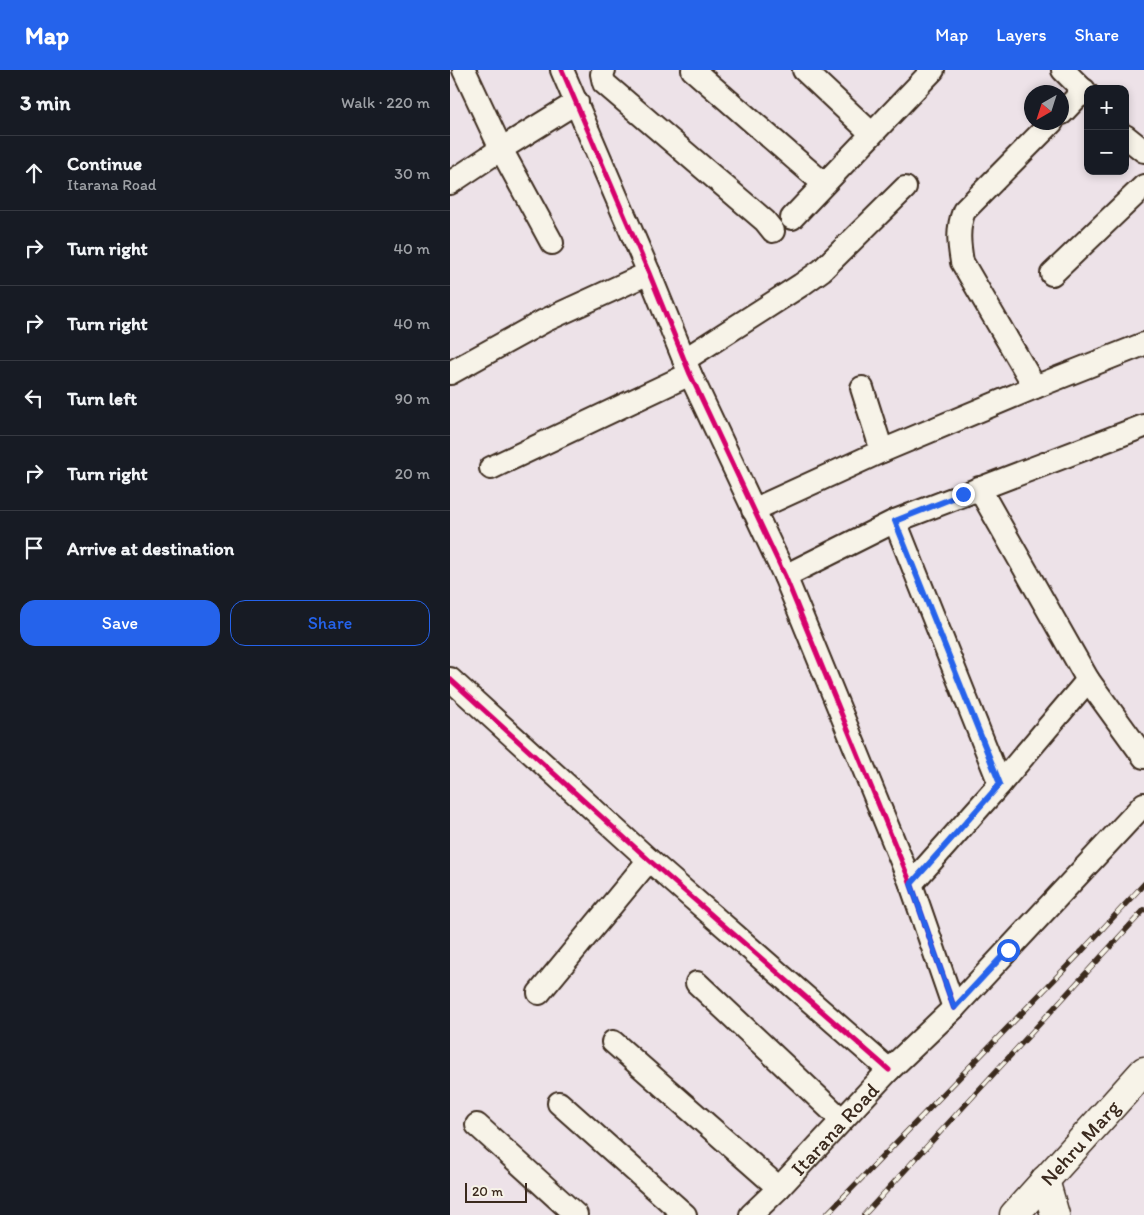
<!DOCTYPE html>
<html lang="en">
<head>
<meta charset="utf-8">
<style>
  body { margin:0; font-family:Itim,sans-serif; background:#20242c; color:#f1f3f6 }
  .controls { position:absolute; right:15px; top:15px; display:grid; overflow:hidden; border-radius:10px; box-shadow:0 2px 8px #0003 }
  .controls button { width:45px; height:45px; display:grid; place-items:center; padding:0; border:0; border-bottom:1px solid #363941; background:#171b24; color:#f1f3f6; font:25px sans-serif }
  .compass { position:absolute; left:574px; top:15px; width:45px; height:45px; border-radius:50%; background:#171b24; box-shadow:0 2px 8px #0003; rotate:219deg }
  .scale { position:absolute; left:15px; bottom:12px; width:62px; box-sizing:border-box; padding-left:5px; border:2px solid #3b2a1e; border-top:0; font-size:14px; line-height:18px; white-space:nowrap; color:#3b2a1e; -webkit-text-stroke:4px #f7f3e8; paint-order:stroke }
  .stop { position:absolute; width:15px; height:15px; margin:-11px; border:4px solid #2563eb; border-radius:50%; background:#fff }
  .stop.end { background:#2563eb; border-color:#fff; box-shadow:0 1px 5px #0008 }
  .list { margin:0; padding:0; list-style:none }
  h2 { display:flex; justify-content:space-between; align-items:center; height:65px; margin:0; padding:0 20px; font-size:21px }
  h2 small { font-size:16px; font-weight:400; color:#9ea1a6 }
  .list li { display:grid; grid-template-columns:32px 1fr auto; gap:15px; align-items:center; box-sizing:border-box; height:75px; padding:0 20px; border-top:1px solid #363941 }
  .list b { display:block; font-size:19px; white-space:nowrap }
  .list p { margin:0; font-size:16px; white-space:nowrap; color:#9ea1a6 }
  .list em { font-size:16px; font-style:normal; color:#9ea1a6 }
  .actions { display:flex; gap:10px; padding:15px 20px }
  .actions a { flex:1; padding:11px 0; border:1px solid #2563eb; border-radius:15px; text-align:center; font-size:18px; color:#2563eb }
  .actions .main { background:#2563eb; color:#fff }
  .icon { flex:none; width:28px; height:28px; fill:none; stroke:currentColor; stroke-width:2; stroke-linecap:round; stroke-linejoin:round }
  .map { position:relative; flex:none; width:694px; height:1145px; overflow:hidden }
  header { display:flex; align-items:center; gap:30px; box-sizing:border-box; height:70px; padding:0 25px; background:#2563eb; color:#fff }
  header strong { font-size:24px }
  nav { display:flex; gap:28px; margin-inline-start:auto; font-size:18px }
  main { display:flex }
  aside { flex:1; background:#171b24 }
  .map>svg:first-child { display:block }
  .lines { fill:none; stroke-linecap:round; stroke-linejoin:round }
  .street-casing { stroke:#3b2a1e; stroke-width:26 }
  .secondary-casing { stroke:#3b2a1e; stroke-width:31 }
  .street { stroke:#f7f3e8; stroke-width:22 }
  .secondary { stroke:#f7f3e8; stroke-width:28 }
  .rail-casing { stroke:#3b2a1e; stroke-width:5.5 }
  .rail { stroke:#f7f3e8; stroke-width:4; stroke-dasharray:11; stroke-linecap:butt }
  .cycleway-casing { stroke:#f7f3e8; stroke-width:8 }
  .cycleway { stroke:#d6006c; stroke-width:5 }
  .route { stroke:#2563eb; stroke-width:6 }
  .labels { text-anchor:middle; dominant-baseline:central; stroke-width:5; stroke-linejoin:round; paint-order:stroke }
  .street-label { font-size:21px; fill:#3b2a1e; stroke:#f7f3e8 }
</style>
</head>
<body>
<header>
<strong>Map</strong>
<nav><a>Map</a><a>Layers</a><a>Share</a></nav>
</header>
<main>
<aside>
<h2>3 min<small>Walk · 220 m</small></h2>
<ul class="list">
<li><svg class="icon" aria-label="ahead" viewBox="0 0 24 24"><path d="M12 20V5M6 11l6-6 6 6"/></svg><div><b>Continue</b><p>Itarana Road</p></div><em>30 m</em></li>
<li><svg class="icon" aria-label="right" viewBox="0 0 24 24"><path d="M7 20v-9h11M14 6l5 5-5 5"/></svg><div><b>Turn right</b></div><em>40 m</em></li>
<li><svg class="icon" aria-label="right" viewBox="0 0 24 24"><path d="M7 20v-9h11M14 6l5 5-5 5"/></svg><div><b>Turn right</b></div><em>40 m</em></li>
<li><svg class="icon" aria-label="left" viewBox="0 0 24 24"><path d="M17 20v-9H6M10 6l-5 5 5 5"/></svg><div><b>Turn left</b></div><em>90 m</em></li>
<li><svg class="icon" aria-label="right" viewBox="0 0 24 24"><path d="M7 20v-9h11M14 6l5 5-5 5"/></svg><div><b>Turn right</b></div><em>20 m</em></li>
<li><svg class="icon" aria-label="arrive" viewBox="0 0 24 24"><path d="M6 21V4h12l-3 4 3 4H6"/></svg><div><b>Arrive at destination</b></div></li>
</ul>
<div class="actions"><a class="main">Save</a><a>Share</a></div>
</aside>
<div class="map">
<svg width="694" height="1145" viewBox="0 0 694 1145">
  <rect width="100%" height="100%" fill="#ede2e8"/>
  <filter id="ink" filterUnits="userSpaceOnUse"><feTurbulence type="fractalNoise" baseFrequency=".02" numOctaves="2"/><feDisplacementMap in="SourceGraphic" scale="10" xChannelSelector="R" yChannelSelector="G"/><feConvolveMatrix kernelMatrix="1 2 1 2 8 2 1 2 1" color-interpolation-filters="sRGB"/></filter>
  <g filter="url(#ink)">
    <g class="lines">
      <defs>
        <g id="street">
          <path d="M 14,0 L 51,79 L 102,173"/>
          <path d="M 112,0 L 199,203 L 240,304 L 335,506 L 461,814 L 504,938"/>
          <path d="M 154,0 L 152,4 L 154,13 L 315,151 L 323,161"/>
          <path d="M 243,0 L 374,114"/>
          <path d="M 354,0 L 421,63"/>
          <path d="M 613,0 L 638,25"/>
          <path d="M 612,43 L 634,20"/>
          <path d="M 675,66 L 694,81"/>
          <path d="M 0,113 L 51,79 L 127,32"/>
          <path d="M 342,148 L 483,0"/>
          <path d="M 602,204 L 694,116"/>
          <path d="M 234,290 L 351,215 L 372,200 L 455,118"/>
          <path d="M 0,303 L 94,251 L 199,203"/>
          <path d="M 585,317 L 512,192 C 509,174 507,159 514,141 L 602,52"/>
          <path d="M 412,318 L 432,381"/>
          <path d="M 41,398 L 240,304"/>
          <path d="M 529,418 L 638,610 L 694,687"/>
          <path d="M 303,440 L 432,381 L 585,317 L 694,274"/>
          <path d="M 445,451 L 550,714"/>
          <path d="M 335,506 L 445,451 L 694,356"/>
          <path d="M 0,609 L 199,790 L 439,1000"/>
          <path d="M 461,814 L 550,714 L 638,610"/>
          <path d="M 247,913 L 392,1050"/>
          <path d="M 89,923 L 199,790"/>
          <path d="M 163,972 L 329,1118"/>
          <path d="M 109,1033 L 235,1145"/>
          <path d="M 27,1055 L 126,1145"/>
          <path id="s1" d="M 301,1145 L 329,1118 L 439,1000 L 504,938 L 694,734"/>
        </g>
        <g id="secondary">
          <path d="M 595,1110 L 605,1145"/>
          <path id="s2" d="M 564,1145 L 694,1001"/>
        </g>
      </defs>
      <!-- street casing -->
      <use href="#street" class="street-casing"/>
      <!-- secondary casing -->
      <use href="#secondary" class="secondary-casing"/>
      <!-- street -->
      <use href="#street" class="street"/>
      <!-- secondary -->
      <use href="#secondary" class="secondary"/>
      <defs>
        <g id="rail">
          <path d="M 376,1145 L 632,881 L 694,814"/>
          <path d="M 414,1145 L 694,840"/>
        </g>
      </defs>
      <!-- rail casing -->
      <use href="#rail" class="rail-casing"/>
      <!-- rail -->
      <use href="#rail" class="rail"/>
      <defs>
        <g id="cycleway">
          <path d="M 112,0 L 199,203 L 240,304 L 335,506 L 461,814 L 504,938"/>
          <path d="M 0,609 L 199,790 L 439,1000"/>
        </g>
      </defs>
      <!-- cycleway casing -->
      <use href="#cycleway" class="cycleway-casing"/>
      <!-- cycleway -->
      <use href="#cycleway" class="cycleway"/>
    </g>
  </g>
  <g class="lines" filter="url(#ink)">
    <!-- route -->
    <path class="route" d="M 513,424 L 445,451 L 550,714 L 461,814 L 504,938 L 558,880"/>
  </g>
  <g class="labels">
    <!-- street labels -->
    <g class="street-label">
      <text stroke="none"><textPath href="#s1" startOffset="120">Itarana Road</textPath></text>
      <text stroke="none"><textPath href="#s2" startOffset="98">Nehru Marg</textPath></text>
    </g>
  </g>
</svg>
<div class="controls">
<button>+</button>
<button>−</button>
</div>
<svg class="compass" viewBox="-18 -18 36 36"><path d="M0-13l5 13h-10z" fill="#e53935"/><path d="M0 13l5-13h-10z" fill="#9ea1a6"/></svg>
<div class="scale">20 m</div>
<div class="stop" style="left:558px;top:880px"></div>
<div class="stop end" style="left:513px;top:424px"></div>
</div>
</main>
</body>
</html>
